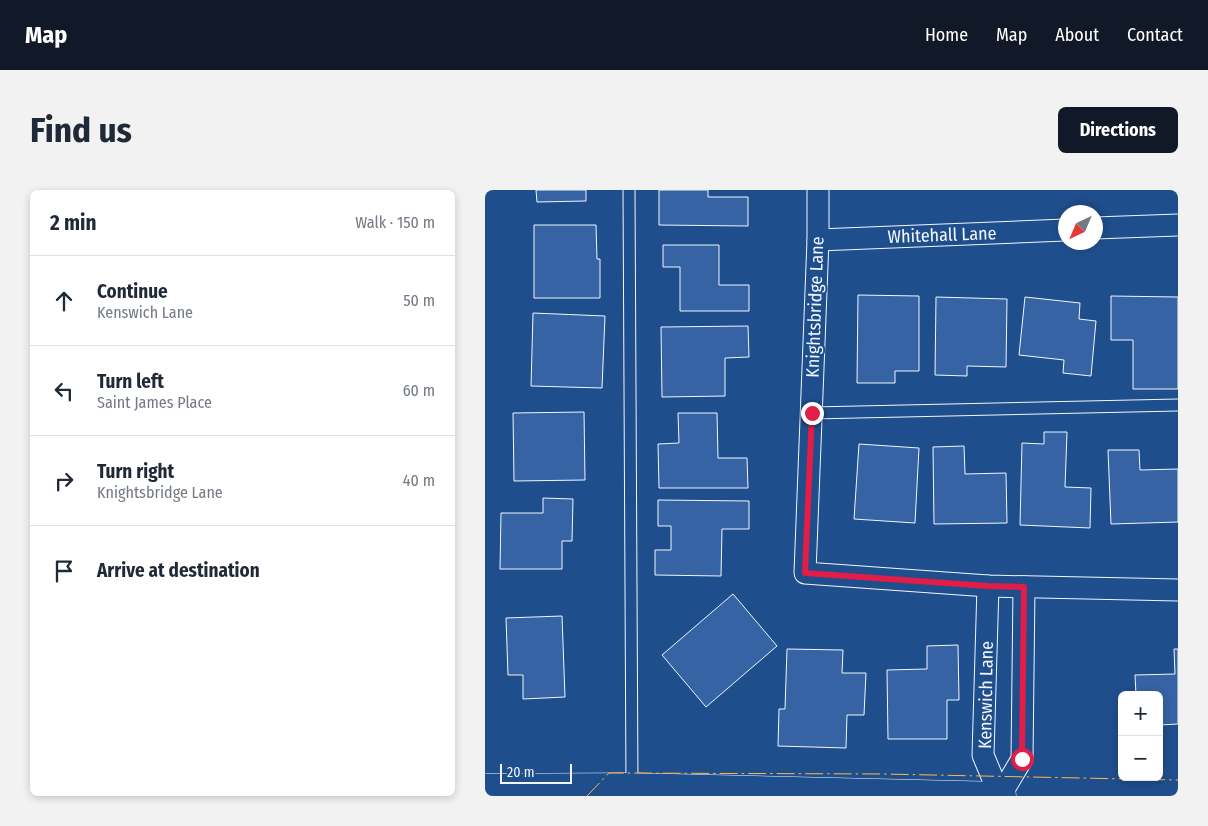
<!DOCTYPE html>
<html lang="en">
<head>
<meta charset="utf-8">
<style>
  body { margin:0; font-family:"Fira Sans Condensed",sans-serif; background:#f2f2f3; color:#1f2937 }
  .controls { position:absolute; right:15px; bottom:15px; display:grid; overflow:hidden; border-radius:8px; box-shadow:0 2px 8px #0003 }
  .controls button { width:45px; height:45px; display:grid; place-items:center; padding:0; border:0; border-bottom:1px solid #e0e1e3; background:#fff; color:#1f2937; font:25px sans-serif }
  .compass { position:absolute; left:573px; top:15px; width:45px; height:45px; border-radius:50%; background:#fff; box-shadow:0 2px 8px #0003; rotate:224deg }
  .scale { position:absolute; left:15px; bottom:12px; width:72px; box-sizing:border-box; padding-left:5px; border:2px solid #f2f6ff; border-top:0; font-size:14px; line-height:18px; white-space:nowrap; color:#f2f6ff; -webkit-text-stroke:4px #1f4e8c; paint-order:stroke }
  .stop { position:absolute; width:15px; height:15px; margin:-11px; border:4px solid #e11d48; border-radius:50%; background:#fff }
  .stop.end { background:#e11d48; border-color:#fff; box-shadow:0 1px 5px #0008 }
  .list { margin:0; padding:0; list-style:none }
  h2 { display:flex; justify-content:space-between; align-items:center; height:65px; margin:0; padding:0 20px; font-size:21px }
  h2 small { font-size:16px; font-weight:400; color:#747a83 }
  .list li { display:grid; grid-template-columns:32px 1fr auto; gap:15px; align-items:center; box-sizing:border-box; height:90px; padding:0 20px; border-top:1px solid #e0e1e3 }
  .list b { display:block; font-size:19px; white-space:nowrap }
  .list p { margin:0; font-size:16px; white-space:nowrap; color:#747a83 }
  .list em { font-size:16px; font-style:normal; color:#747a83 }
  .icon { flex:none; width:28px; height:28px; fill:none; stroke:currentColor; stroke-width:2; stroke-linecap:round; stroke-linejoin:round }
  .map { position:relative; flex:none; width:693px; height:606px; overflow:hidden; border-radius:8px }
  header { display:flex; align-items:center; gap:30px; box-sizing:border-box; height:70px; padding:0 25px; background:#111827; color:#fff }
  header strong { font-size:24px }
  nav { display:flex; gap:28px; margin-inline-start:auto; font-size:18px }
  .intro { display:flex; align-items:center; justify-content:space-between; box-sizing:border-box; height:120px; padding:0 30px }
  h1 { margin:0; font-size:35px }
  .button { padding:12px 22px; border-radius:8px; background:#111827; color:#fff; font-size:18px; font-weight:700 }
  main { display:flex; gap:30px; padding:0 30px }
  aside { flex:1; background:#fff; border-radius:8px; box-shadow:0 2px 8px #0003 }
  .map>svg:first-child { display:block }
  .building { fill:#3563a3; stroke:#f2f6ff }
  .lines { fill:none; stroke-linecap:round; stroke-linejoin:round }
  .lane-casing { stroke:#f2f6ff; stroke-width:13 }
  .street-casing { stroke:#f2f6ff; stroke-width:23 }
  .secondary-casing { stroke:#f2f6ff; stroke-width:29 }
  .lane { stroke:#1f4e8c; stroke-width:11 }
  .street { stroke:#1f4e8c; stroke-width:21 }
  .secondary { stroke:#1f4e8c; stroke-width:28 }
  .power { stroke:#ffb74d; stroke-width:1; stroke-dasharray:18 4 2.5 4; stroke-linecap:butt }
  .route { stroke:#e11d48; stroke-width:6 }
  .labels { text-anchor:middle; dominant-baseline:central; stroke-width:4; stroke-linejoin:round; paint-order:stroke }
  .street-label { font-size:18px; fill:#f2f6ff; stroke:#1f4e8c }
</style>
</head>
<body>
<header>
<strong>Map</strong>
<nav><a>Home</a><a>Map</a><a>About</a><a>Contact</a></nav>
</header>
<div class="intro"><h1>Find us</h1><a class="button">Directions</a></div>
<main>
<aside>
<h2>2 min<small>Walk · 150 m</small></h2>
<ul class="list">
<li><svg class="icon" aria-label="ahead" viewBox="0 0 24 24"><path d="M12 20V5M6 11l6-6 6 6"/></svg><div><b>Continue</b><p>Kenswich Lane</p></div><em>50 m</em></li>
<li><svg class="icon" aria-label="left" viewBox="0 0 24 24"><path d="M17 20v-9H6M10 6l-5 5 5 5"/></svg><div><b>Turn left</b><p>Saint James Place</p></div><em>60 m</em></li>
<li><svg class="icon" aria-label="right" viewBox="0 0 24 24"><path d="M7 20v-9h11M14 6l5 5-5 5"/></svg><div><b>Turn right</b><p>Knightsbridge Lane</p></div><em>40 m</em></li>
<li><svg class="icon" aria-label="arrive" viewBox="0 0 24 24"><path d="M6 21V4h12l-3 4 3 4H6"/></svg><div><b>Arrive at destination</b></div></li>
</ul>
</aside>
<div class="map">
<svg width="693" height="606" viewBox="0 0 693 606">
  <rect width="100%" height="100%" fill="#1f4e8c"/>
  <!-- building -->
  <g class="building">
    <path d="M 51,0 L 101,0 L 101,11 L 52,12 Z"/>
    <path d="M 174,0 L 223,0 L 223,7 L 263,7 L 263,36 L 174,35 Z"/>
    <path d="M 49,35 L 111,35 L 112,69 L 115,69 L 115,108 L 49,108 Z"/>
    <path d="M 178,55 L 234,55 L 234,95 L 264,95 L 264,121 L 195,121 L 195,77 L 178,77 Z"/>
    <path d="M 373,105 L 434,106 L 434,181 L 410,181 L 410,193 L 372,193 Z"/>
    <path d="M 626,106 L 693,107 L 693,199 L 648,199 L 648,150 L 626,150 Z"/>
    <path d="M 451,107 L 522,109 L 521,177 L 482,176 L 482,186 L 450,185 Z"/>
    <path d="M 540,107 L 595,113 L 594,129 L 611,131 L 606,186 L 578,183 L 579,170 L 534,165 Z"/>
    <path d="M 48,123 L 120,126 L 117,198 L 46,196 Z"/>
    <path d="M 263,136 L 264,167 L 240,168 L 240,206 L 177,207 L 176,137 Z"/>
    <path d="M 99,222 L 100,290 L 29,291 L 28,223 Z"/>
    <path d="M 193,223 L 232,223 L 233,268 L 262,268 L 263,298 L 174,298 L 173,254 L 194,253 Z"/>
    <path d="M 559,242 L 582,242 L 580,297 L 606,298 L 605,338 L 535,335 L 537,253 L 559,254 Z"/>
    <path d="M 374,254 L 434,258 L 430,333 L 369,329 Z"/>
    <path d="M 479,256 L 480,284 L 521,283 L 522,333 L 449,334 L 448,257 Z"/>
    <path d="M 623,260 L 654,260 L 655,280 L 693,279 L 693,332 L 626,334 Z"/>
    <path d="M 58,308 L 88,309 L 87,351 L 77,351 L 77,379 L 15,379 L 16,323 L 58,323 Z"/>
    <path d="M 173,310 L 264,311 L 264,339 L 237,339 L 236,386 L 170,385 L 170,360 L 186,360 L 186,336 L 173,336 Z"/>
    <path d="M 248,404 L 292,456 L 221,517 L 177,465 Z"/>
    <path d="M 77,426 L 80,507 L 38,509 L 38,485 L 23,485 L 21,428 Z"/>
    <path d="M 473,455 L 474,510 L 462,510 L 462,549 L 403,549 L 402,480 L 442,479 L 442,456 Z"/>
    <path d="M 302,459 L 358,460 L 357,483 L 381,483 L 379,525 L 362,525 L 361,558 L 293,556 L 294,519 L 300,519 Z"/>
    <path d="M 689,459 L 693,459 L 693,534 L 674,535 L 674,505 L 651,505 L 650,485 L 690,484 Z"/>
  </g>
  <g class="lines">
    <defs>
      <g id="lane">
        <path d="M 144,0 L 147,597"/>
        <path d="M 327,223 L 693,215"/>
      </g>
      <g id="street">
        <path d="M 333,0 L 333,50 L 320,383 L 503,396 L 693,400"/>
        <path d="M 610,38 L 693,35"/>
        <path d="M 333,50 L 580,40"/>
        <path d="M 503,396 L 498,565 L 515,606 L 537,569 L 539,397"/>
      </g>
      <path id="secondary" d="M 0,598 L 147,597 L 517,606"/>
    </defs>
    <!-- lane casing -->
    <use href="#lane" class="lane-casing"/>
    <!-- street casing -->
    <use href="#street" class="street-casing"/>
    <!-- secondary casing -->
    <use href="#secondary" class="secondary-casing"/>
    <!-- lane -->
    <use href="#lane" class="lane"/>
    <!-- street -->
    <use href="#street" class="street"/>
    <!-- secondary -->
    <use href="#secondary" class="secondary"/>
    <!-- power -->
    <path class="power" d="M 102,606 L 124,583 L 398,584 L 693,590"/>
  </g>
  <g class="lines">
    <!-- route -->
    <path class="route" d="M 327,223 L 320,383 L 503,396 L 539,397 L 537,569"/>
  </g>
  <g class="labels">
    <!-- street labels -->
    <g class="street-label">
      <text transform="translate(457 45) rotate(-2)">Whitehall Lane</text>
      <text transform="translate(330 117) rotate(-88)">Knightsbridge Lane</text>
      <text transform="translate(501 505) rotate(-89)">Kenswich Lane</text>
    </g>
  </g>
</svg>
<div class="controls">
<button>+</button>
<button>−</button>
</div>
<svg class="compass" viewBox="-18 -18 36 36"><path d="M0-13l5 13h-10z" fill="#e53935"/><path d="M0 13l5-13h-10z" fill="#747a83"/></svg>
<div class="scale">20 m</div>
<div class="stop" style="left:537px;top:569px"></div>
<div class="stop end" style="left:327px;top:223px"></div>
</div>
</main>
</body>
</html>
